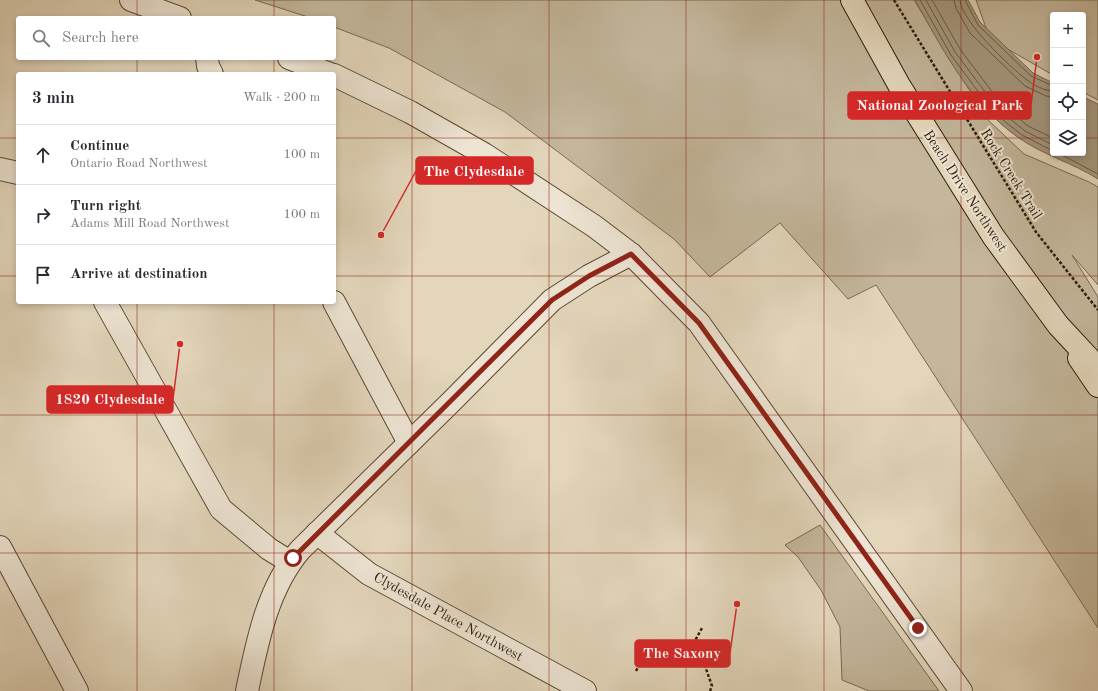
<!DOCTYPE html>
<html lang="en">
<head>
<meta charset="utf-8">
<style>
  body { margin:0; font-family:"Old Standard TT",serif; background:#f7f7f7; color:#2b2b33 }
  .controls { position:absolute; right:12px; top:12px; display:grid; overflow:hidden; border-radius:4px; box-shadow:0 2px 6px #0003 }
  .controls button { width:36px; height:36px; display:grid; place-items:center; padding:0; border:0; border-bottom:1px solid #e1e1e2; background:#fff; color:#2b2b33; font:20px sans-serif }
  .stop { position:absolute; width:12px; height:12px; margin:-9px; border:3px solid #8f2418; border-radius:50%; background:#fff }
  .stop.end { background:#8f2418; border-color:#fff; box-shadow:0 1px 4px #0008 }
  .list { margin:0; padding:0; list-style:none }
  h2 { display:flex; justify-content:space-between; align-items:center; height:52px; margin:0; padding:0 16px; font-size:17px }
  h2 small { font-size:13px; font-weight:400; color:#7c7c81 }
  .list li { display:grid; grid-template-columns:26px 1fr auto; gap:12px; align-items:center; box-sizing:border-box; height:60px; padding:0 16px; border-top:1px solid #e1e1e2 }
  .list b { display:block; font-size:15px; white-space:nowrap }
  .list p { margin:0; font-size:13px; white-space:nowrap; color:#7c7c81 }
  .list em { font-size:13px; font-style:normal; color:#7c7c81 }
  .icon { flex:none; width:22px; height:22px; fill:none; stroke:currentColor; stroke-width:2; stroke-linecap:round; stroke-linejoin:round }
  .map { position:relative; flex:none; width:1098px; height:691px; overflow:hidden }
  .search { position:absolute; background:#fff; box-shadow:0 2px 6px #0003; left:16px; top:16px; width:320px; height:44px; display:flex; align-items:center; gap:10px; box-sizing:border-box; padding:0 14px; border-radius:4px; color:#7c7c81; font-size:15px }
  .panel { position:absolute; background:#fff; box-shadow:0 2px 6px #0003; left:16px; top:72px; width:320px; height:232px; border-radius:4px }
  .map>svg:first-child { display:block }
  .green { fill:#c4b79c; stroke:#786a52 }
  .water { fill:#a5977e; stroke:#75664e }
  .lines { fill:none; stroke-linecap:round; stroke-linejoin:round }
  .shore { stroke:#695a42; stroke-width:1 }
  .minor-casing { stroke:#5a4b34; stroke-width:24 }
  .major-casing { stroke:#2d1d07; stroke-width:24 }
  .path { stroke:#2d1d07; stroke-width:2.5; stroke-dasharray:3 2; stroke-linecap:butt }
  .minor { stroke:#ede4d3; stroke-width:22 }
  .major { stroke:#e3d6bb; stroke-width:22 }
  .route { stroke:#8f2418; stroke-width:5 }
  .grid { fill:none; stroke:#8f2418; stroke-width:1; stroke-opacity:0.55 }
  .labels { text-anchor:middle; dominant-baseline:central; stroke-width:4; stroke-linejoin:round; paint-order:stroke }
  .street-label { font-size:14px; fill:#2d1d07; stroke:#ede4d3 }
  .leader { fill:none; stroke:#d62828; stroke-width:1.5 }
  .callout-dot { fill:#d62828; stroke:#ede4d3; stroke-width:1.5 }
  .callout { fill:#d62828; stroke:#d62828; stroke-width:1.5 }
  .callout-label { font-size:15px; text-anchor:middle; font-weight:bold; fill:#fff }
</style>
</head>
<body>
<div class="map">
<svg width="1098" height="691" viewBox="0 0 1098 691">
  <rect width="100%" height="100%" fill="#e3d6bb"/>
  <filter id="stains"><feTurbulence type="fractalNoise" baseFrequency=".005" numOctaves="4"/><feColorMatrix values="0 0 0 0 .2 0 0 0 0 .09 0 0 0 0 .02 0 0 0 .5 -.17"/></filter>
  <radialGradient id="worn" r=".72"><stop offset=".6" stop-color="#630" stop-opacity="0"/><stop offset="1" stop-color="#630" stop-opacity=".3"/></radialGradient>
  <!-- green -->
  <g class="green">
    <path d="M 255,0 L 914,0 L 988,120 L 1024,154 L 1089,182 L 1098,187 L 1098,285 L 1072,255 L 1098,297 L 1098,628 L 876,285 L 848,299 L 780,223 L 710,277 L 674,239 L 505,112 L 389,48 L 334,27 L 334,18 L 311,18 Z"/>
    <path d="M 976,0 L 1098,0 L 1098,100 L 1083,92 L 1083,15 L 1053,15 L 1053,75 L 990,39 Z"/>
    <path d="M 820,525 L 939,691 L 869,691 L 842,680 L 840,627 L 821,590 L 798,557 L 785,545 Z"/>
  </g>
  <!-- water -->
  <path class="water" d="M 915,0 L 968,0 L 980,22 L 1033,73 L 1053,83 L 1053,153 L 1083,153 L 1083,97 L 1098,104 L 1098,179 C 1073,163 1043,155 1019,138 C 971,105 943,50 915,0 Z"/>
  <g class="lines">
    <!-- shore -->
    <g class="shore">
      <path d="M 920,0 L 951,55 L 994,113 L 1022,135 L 1053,151"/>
      <path d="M 926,0 L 955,52 L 998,109 L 1025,131 L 1053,145"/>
      <path d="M 932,0 L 960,49 L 1002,105 L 1028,126 L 1053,138"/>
      <path d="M 954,0 L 956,8 L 970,33 L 1025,86 L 1046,96 L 1053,97"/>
      <path d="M 960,0 C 961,21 1010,67 1027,80 C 1033,85 1045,91 1053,91"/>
      <path d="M 965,0 L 978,25 L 1031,76 L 1053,86"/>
      <path d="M 1058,153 L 1098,174"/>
    </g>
    <defs>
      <g id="minor">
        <path d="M 131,0 L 180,18"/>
        <path d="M 207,58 L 208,66 L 212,74"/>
        <path d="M 289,58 L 330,74"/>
        <path d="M 334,75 L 410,112 L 484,154 L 594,226 L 631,254 L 699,323 L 961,691"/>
        <path d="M 0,169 L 18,173"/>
        <path d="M 105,302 L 221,509 L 269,549 L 290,562"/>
        <path d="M 334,302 L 409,443"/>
        <path d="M 317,533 L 369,574 L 585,691"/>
        <path d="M 0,547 L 77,691"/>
        <path d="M 247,691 C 257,643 267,589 300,550 L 452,401 L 552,300 L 589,276 L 631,254"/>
      </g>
      <g id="major">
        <path d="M 852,0 L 899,85 L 993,236 L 1058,325 L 1098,368"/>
        <path d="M 1079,358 L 1098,386"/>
      </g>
    </defs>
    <!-- minor casing -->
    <use href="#minor" class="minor-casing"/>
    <!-- major casing -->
    <use href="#major" class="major-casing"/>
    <!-- path -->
    <g class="path">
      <path d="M 894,0 L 1036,232 L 1098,310"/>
      <path d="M 686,657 L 702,628"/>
      <path d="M 636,671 L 648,650 L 666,646 L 705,666 L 712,686 L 710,691"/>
    </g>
    <!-- minor -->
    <use href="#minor" class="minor"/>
    <!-- major -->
    <use href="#major" class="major"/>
  </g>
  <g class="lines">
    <!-- route -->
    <path class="route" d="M 293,558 L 552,300 L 589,276 L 631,254 L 699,323 L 918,628"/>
  </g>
  <!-- grid -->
  <path class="grid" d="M 137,0 L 137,18M 274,0 L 274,18M 412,0 L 412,691M 549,0 L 549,691M 686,0 L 686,691M 824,0 L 824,691M 961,0 L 961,691M 137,58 L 137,74M 274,58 L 274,74M 0,138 L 18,138M 334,138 L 1053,138M 1083,138 L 1098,138M 0,276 L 18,276M 334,276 L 1098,276M 137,302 L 137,691M 274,302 L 274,691M 0,415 L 1098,415M 0,553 L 1098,553"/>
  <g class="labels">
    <!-- street labels -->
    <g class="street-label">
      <text transform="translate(1011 174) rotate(58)">Rock Creek Trail</text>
      <text transform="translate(965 191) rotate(57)">Beach Drive Northwest</text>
      <text transform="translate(448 617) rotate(29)">Clydesdale Place Northwest</text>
    </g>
  </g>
  <!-- callouts -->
  <path class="leader" d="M1037 57L1031 105M381 235L416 171M180 344L173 399M737 604L730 653"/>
  <g class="callout-dot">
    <circle cx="1037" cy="57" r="4"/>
    <circle cx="381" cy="235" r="4"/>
    <circle cx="180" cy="344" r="4"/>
    <circle cx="737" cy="604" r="4"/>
  </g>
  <g class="callout">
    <rect x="848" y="92" width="183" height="27" rx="4"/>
    <rect x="416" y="157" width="117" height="27" rx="4"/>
    <rect x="47" y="386" width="126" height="27" rx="4"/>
    <rect x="635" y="640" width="95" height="27" rx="4"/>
  </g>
  <g class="callout-label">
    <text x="940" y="110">National Zoological Park</text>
    <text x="474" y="176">The Clydesdale</text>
    <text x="110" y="404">1820 Clydesdale</text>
    <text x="682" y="658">The Saxony</text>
  </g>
  <rect width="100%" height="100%" filter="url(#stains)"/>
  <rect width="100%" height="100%" fill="url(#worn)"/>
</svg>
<div class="controls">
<button>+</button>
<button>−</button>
<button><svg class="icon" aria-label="locate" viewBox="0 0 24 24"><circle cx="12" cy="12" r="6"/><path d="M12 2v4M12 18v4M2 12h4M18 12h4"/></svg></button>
<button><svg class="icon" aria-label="layers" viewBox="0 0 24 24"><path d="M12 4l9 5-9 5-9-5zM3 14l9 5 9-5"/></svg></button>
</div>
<div class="stop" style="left:293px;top:558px"></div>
<div class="stop end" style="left:918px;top:628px"></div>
<div class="search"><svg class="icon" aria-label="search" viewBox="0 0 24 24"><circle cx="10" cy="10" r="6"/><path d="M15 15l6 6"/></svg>Search here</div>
<section class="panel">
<h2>3 min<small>Walk · 200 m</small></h2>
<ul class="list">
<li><svg class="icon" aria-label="ahead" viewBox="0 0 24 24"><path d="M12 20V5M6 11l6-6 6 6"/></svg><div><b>Continue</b><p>Ontario Road Northwest</p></div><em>100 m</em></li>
<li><svg class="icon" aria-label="right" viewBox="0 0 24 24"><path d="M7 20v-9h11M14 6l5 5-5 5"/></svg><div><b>Turn right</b><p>Adams Mill Road Northwest</p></div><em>100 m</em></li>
<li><svg class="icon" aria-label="arrive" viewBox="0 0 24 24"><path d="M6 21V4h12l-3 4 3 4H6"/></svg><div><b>Arrive at destination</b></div></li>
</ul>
</section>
</div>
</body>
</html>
